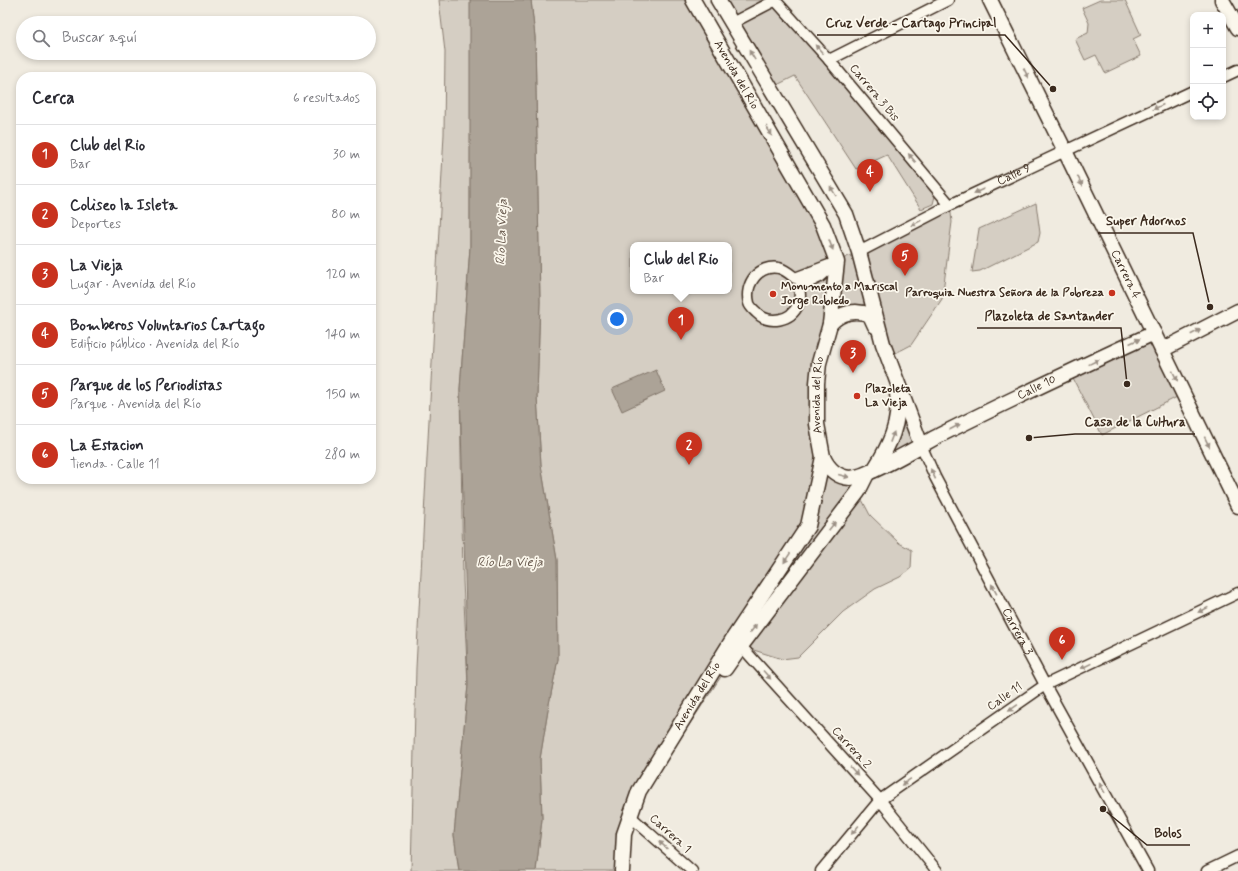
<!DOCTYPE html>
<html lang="es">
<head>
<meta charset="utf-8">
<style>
  body { margin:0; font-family:Mynerve,sans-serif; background:#f7f7f7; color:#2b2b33 }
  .controls { position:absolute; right:12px; top:12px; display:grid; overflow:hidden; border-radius:8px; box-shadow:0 2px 6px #0003 }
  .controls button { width:36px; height:36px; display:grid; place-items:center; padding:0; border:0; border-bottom:1px solid #e1e1e2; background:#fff; color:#2b2b33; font:20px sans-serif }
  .you { position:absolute; left:617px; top:319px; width:14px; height:14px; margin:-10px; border:3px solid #fff; border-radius:50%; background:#1a73e8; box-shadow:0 0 0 6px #1a73e833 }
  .badge { display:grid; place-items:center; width:26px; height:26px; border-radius:50%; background:#c8321e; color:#fff; font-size:13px; font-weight:700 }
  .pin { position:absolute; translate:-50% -33px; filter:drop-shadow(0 1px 2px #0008) }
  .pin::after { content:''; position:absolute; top:21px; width:14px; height:12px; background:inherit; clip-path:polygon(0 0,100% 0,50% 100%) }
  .popup { position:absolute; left:630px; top:242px; width:102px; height:52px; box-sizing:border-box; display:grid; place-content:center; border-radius:8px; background:#fff; filter:drop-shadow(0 1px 3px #0005); font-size:13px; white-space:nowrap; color:#7c7c81 }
  .popup b { font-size:15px; color:#2b2b33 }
  .popup::after { content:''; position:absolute; left:50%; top:100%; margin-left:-8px; border:8px solid transparent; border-top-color:#fff }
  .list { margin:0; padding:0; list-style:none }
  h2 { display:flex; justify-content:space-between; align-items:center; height:52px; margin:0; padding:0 16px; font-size:17px }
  h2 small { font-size:13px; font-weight:400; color:#7c7c81 }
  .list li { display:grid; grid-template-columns:26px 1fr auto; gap:12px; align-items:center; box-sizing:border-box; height:60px; padding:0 16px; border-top:1px solid #e1e1e2 }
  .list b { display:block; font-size:15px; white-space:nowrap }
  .list p { margin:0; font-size:13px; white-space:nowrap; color:#7c7c81 }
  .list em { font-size:13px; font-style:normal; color:#7c7c81 }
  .icon { flex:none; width:22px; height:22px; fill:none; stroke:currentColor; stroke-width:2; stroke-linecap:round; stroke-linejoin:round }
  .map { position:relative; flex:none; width:1238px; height:871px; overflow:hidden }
  .search { position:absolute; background:#fff; box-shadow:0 2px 6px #0003; left:16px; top:16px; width:360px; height:44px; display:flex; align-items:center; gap:10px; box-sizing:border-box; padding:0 14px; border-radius:22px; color:#7c7c81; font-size:15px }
  .panel { position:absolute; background:#fff; box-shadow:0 2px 6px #0003; left:16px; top:72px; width:360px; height:412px; border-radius:16px }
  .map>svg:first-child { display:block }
  .green { fill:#d5cec3; stroke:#887c70; fill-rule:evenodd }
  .water { fill:#aca397; stroke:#7f7367 }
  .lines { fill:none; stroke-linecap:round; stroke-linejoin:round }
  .street-casing { stroke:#3b2a1e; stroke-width:13 }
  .secondary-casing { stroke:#3b2a1e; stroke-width:17 }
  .street { stroke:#fbf7ec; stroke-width:10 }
  .secondary { stroke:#fbf7ec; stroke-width:14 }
  .oneway { fill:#9b9085 }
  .poi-dot { fill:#c8321e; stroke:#fbf7ec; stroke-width:1.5 }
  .labels { text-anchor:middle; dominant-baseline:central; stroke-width:3.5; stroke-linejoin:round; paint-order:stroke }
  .street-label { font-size:12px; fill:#3b2a1e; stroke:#fbf7ec }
  .poi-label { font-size:12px; font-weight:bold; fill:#3b2a1e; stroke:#fbf7ec; text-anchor:start }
  .water-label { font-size:13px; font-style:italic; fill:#635448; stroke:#fbf7ec }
  .leader { fill:none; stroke:#3b2a1e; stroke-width:1.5 }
  .callout-dot { fill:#3b2a1e; stroke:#fbf7ec; stroke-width:1.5 }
  .callout-label { font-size:13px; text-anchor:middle; font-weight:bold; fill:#3b2a1e; stroke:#fbf7ec; stroke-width:3.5; stroke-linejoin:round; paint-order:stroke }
</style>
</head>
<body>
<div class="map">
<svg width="1238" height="871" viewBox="0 0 1238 871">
  <rect width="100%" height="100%" fill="#f0ebe0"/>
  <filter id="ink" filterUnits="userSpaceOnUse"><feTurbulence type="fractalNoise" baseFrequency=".025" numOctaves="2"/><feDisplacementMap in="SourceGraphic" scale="8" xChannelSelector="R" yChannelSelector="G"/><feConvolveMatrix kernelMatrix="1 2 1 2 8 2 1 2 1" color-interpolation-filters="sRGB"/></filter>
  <g filter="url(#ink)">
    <!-- green -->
    <g class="green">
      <path d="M 439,0 L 471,0 L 470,247 L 460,389 L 463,581 L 468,685 L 454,835 L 459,871 L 411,871 L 416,668 L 444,134 L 445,52 Z"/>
      <path d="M 531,0 L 693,0 L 837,262 L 950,205 L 952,222 L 942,299 L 911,345 L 888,357 L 921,445 L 873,471 L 898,403 L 870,315 L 834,320 L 816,403 L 833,472 L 867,474 L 858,492 L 870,515 L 899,543 L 912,550 L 911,568 L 900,577 L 875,589 L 843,612 L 798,657 L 782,659 L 741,646 L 659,771 L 643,784 L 622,871 L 536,871 L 542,819 L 540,759 L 549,704 L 558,659 L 557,560 L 541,465 L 537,396 L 540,302 L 535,37 ZM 633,245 L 729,245 L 729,291 L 633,291 Z"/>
      <path d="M 718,0 L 775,0 L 937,188 L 933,204 L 921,209 L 887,155 L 856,169 L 795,76 L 771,88 Z"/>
      <path d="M 1100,0 L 1125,0 L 1141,35 L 1133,39 L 1141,56 L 1105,73 L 1096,55 L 1085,60 L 1075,39 L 1088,33 L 1089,23 L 1082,8 Z"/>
      <path d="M 1036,203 L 1040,233 L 1038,242 L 980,271 L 972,272 L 979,229 Z"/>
      <path d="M 1154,333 L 1183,394 L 1102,435 L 1070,373 Z"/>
    </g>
    <!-- water -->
    <g class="water">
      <path d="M 470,0 L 531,0 L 535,37 L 540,302 L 537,396 L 541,465 L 557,560 L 558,659 L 549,704 L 540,759 L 542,819 L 536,871 L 459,871 L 454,835 L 468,685 L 460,389 L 470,247 Z"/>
      <path d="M 656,370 L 665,391 L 622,411 L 612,389 Z"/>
    </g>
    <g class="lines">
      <defs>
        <g id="street">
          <path d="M 775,0 L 829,60 L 950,205"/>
          <path d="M 732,23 L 776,0"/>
          <path d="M 829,60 L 948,0"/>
          <path d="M 1223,77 L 1238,70"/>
          <path id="s1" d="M 859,252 L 950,205 L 1193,91"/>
          <path d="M 837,262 L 820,277 L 799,287 C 800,293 801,299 798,305 C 791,321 769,325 757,313 C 754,310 750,307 749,303 C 744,284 759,264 779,268 C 786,270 790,274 795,278 Z"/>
          <path id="s2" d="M 921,445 L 935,477 L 1045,685 L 1148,871"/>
          <path d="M 741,646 L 880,800 L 937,871"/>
          <path d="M 630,816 L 692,871"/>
          <path d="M 821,871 L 880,800 L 1045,685 L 1238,593"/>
          <path d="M 1207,871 L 1238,856"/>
        </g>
        <g id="secondary">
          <path d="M 718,0 L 846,214 L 859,252 L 883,344 L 921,445"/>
          <path id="s3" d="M 990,0 L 1065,151 L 1238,506"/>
          <path d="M 1222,0 L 1238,28"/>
          <path d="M 830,324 C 841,312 856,309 870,315 L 875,326"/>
          <path d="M 1162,350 L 1238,311"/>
          <path id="s4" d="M 823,457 C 828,468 836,477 850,478 C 867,478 921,445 940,435 C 1010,400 1082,366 1154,333"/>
          <path d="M 874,470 C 889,446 901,423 897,393"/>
          <path d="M 725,669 L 741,646 L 858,492 L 867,474"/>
          <path id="s5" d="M 622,871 L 624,834 L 639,791 L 734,637 L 808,526 L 823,457 L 817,424 L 817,383 L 819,363 L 830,324 L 837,262 L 823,225 L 693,0"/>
        </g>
      </defs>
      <!-- street casing -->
      <use href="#street" class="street-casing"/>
      <!-- secondary casing -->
      <use href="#secondary" class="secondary-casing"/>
      <!-- street -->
      <use href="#street" class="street"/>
      <!-- secondary -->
      <use href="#secondary" class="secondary"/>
    </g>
    <!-- one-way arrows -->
    <defs><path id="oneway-solid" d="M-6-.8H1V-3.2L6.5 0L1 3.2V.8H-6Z"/></defs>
    <g class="oneway">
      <use href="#oneway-solid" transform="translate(819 49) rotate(-132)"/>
      <use href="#oneway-solid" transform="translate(752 55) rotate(-121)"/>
      <use href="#oneway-solid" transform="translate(1026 73) rotate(64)"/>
      <use href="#oneway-solid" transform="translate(1158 107) rotate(155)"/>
      <use href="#oneway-solid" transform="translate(769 131) rotate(60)"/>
      <use href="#oneway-solid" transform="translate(912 158) rotate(-130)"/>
      <use href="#oneway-solid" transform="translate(1080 181) rotate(64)"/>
      <use href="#oneway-solid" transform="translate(833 191) rotate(-121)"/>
      <use href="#oneway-solid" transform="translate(979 191) rotate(155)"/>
      <use href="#oneway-solid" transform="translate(916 223) rotate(152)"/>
      <use href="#oneway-solid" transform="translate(831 245) rotate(69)"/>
      <use href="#oneway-solid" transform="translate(1196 332) rotate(-27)"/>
      <use href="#oneway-solid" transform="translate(1135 341) rotate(-25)"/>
      <use href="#oneway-solid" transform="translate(1094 362) rotate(-26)"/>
      <use href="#oneway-solid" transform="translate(1175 376) rotate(64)"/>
      <use href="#oneway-solid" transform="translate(955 427) rotate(-27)"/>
      <use href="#oneway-solid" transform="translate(892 437) rotate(-69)"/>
      <use href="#oneway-solid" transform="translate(1207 442) rotate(64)"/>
      <use href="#oneway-solid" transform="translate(933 474) rotate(-115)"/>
      <use href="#oneway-solid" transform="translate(844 476) rotate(14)"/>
      <use href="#oneway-solid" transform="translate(832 526) rotate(-52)"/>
      <use href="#oneway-solid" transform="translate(787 558) rotate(124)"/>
      <use href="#oneway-solid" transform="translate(994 589) rotate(-118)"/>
      <use href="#oneway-solid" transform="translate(1203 610) rotate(154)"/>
      <use href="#oneway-solid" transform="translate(753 629) rotate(-53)"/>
      <use href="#oneway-solid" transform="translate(1086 666) rotate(154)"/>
      <use href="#oneway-solid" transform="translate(767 675) rotate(48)"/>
      <use href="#oneway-solid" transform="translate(1013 708) rotate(145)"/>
      <use href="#oneway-solid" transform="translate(854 771) rotate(48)"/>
      <use href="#oneway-solid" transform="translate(906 782) rotate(145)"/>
      <use href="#oneway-solid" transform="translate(1102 788) rotate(-119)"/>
      <use href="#oneway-solid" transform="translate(855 830) rotate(130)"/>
      <use href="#oneway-solid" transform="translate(663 845) rotate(-138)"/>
    </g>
  </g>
  <!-- markers -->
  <g class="poi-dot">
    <circle cx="1112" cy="293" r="4"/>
    <circle cx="773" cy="294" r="4"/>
    <circle cx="857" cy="396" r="4"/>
  </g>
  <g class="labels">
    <!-- street labels -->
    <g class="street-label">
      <text transform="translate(736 75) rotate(60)">Avenida del Río</text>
      <text transform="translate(874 93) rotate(50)">Carrera 3 Bis</text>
      <text stroke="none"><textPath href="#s1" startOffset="173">Calle 9</textPath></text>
      <text stroke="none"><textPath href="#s3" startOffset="306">Carrera 4</textPath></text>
      <text stroke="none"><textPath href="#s4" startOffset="244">Calle 10</textPath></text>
      <text stroke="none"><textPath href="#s5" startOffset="530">Avenida del Río</textPath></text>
      <text stroke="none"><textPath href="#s2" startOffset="210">Carrera 3</textPath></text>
      <text stroke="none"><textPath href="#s5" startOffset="194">Avenida del Río</textPath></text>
      <text transform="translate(1005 697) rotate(-35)">Calle 11</text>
      <text transform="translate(851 748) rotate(48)">Carrera 2</text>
      <text transform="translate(670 834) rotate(42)">Carrera 1</text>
    </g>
    <!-- poi labels -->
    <g class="poi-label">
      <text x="781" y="287">Monumento a Mariscal<tspan x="781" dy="14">Jorge Robledo</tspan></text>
      <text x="1104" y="293" text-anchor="end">Parroquia Nuestra Señora de la Pobreza</text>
      <text x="865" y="389">Plazoleta<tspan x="865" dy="14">La Vieja</tspan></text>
    </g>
    <!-- water labels -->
    <g class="water-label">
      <text transform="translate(502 232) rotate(-88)">Río La Vieja</text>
      <text x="510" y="562">Río La Vieja</text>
    </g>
  </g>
  <!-- callouts -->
  <path class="leader" d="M1053 89L1005 35H817M1210 307L1193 233H1098M1127 384L1121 328H977M1029 438L1075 434H1195M1103 809L1147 845H1190"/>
  <g class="callout-dot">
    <circle cx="1053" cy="89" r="4"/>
    <circle cx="1210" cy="307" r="4"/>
    <circle cx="1127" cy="384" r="4"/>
    <circle cx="1029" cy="438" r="4"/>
    <circle cx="1103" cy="809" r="4"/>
  </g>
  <g class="callout-label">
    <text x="911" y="27">Cruz Verde - Cartago Principal</text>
    <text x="1146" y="225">Super Adornos</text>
    <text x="1049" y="320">Plazoleta de Santander</text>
    <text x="1135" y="426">Casa de la Cultura</text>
    <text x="1168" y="837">Bolos</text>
  </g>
</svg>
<div class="controls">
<button>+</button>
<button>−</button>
<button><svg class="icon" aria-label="locate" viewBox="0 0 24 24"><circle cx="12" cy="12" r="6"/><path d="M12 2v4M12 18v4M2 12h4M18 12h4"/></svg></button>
</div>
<div class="you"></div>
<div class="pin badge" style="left:681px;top:340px">1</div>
<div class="popup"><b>Club del Rio</b>Bar</div>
<div class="pin badge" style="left:689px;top:465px">2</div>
<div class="pin badge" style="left:853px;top:373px">3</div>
<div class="pin badge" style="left:870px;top:192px">4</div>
<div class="pin badge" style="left:905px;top:276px">5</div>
<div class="pin badge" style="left:1062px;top:660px">6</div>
<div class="search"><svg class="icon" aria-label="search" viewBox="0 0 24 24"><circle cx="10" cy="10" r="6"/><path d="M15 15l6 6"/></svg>Buscar aquí</div>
<section class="panel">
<h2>Cerca<small>6 resultados</small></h2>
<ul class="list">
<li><span class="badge">1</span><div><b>Club del Rio</b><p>Bar</p></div><em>30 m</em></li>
<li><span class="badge">2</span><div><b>Coliseo la Isleta</b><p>Deportes</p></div><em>80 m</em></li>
<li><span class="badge">3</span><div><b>La Vieja</b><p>Lugar · Avenida del Río</p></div><em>120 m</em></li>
<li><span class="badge">4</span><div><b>Bomberos Voluntarios Cartago</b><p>Edificio público · Avenida del Río</p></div><em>140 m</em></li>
<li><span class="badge">5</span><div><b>Parque de los Periodistas</b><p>Parque · Avenida del Río</p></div><em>150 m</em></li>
<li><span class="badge">6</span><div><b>La Estacion</b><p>Tienda · Calle 11</p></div><em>280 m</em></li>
</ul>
</section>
</div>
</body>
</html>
